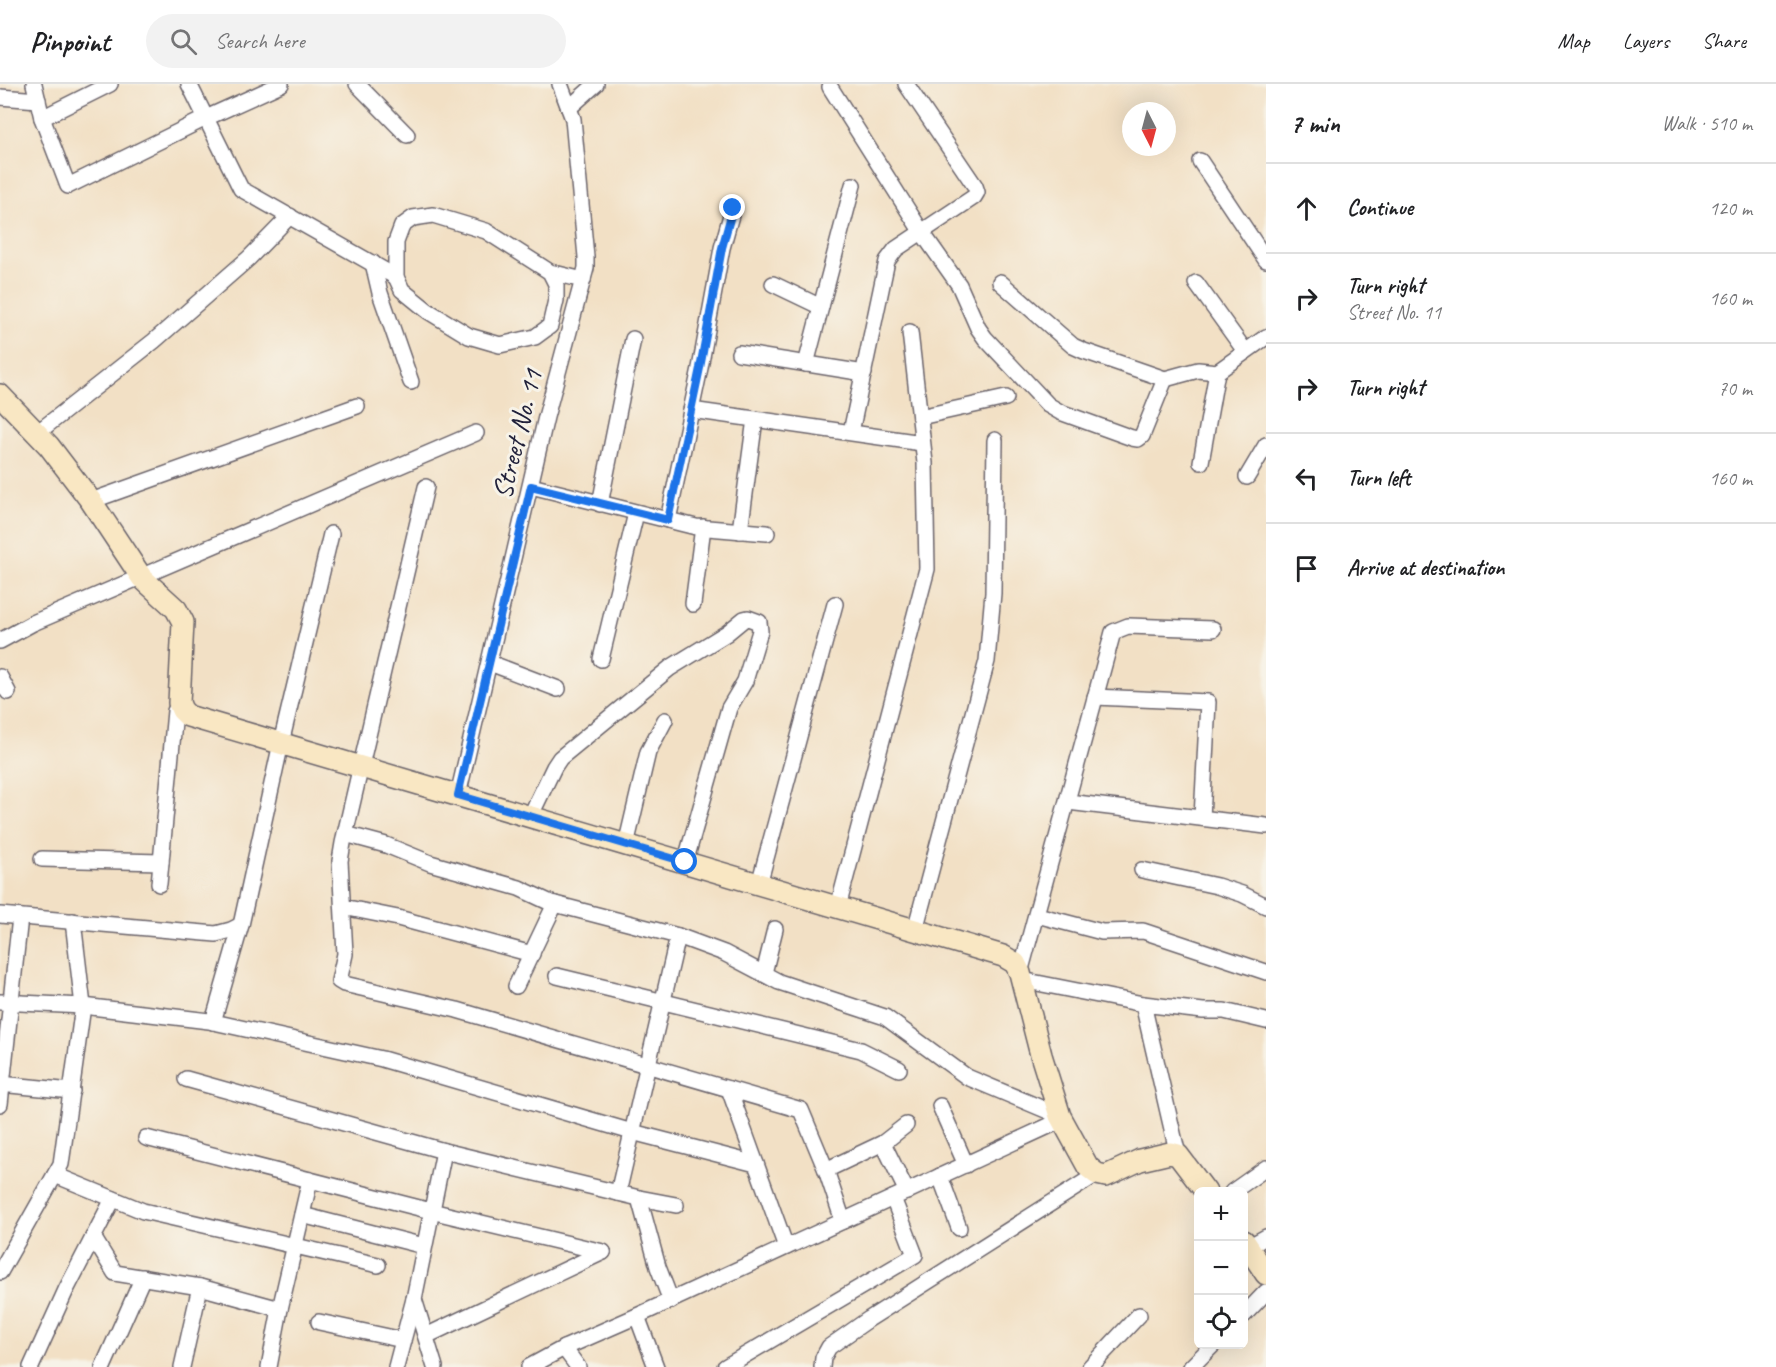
<!DOCTYPE html>
<html lang="en">
<head>
<meta charset="utf-8">
<style>
  body { margin:0; font-family:Caveat,sans-serif; background:#f2f2f2; color:#202124 }
  .controls { position:absolute; right:18px; bottom:18px; display:grid; overflow:hidden; border-radius:9px; box-shadow:0 6px 24px #0002 }
  .controls button { width:54px; height:54px; display:grid; place-items:center; padding:0; border:0; border-bottom:2px solid #e0e0e0; background:#fff; color:#202124; font:30px sans-serif }
  .compass { position:absolute; left:1122px; top:18px; width:54px; height:54px; border-radius:50%; background:#fff; box-shadow:0 6px 24px #0002; rotate:174deg }
  .stop { position:absolute; width:18px; height:18px; margin:-14px; border:4px solid #1a73e8; border-radius:50%; background:#fff }
  .stop.end { background:#1a73e8; border-color:#fff; box-shadow:0 2px 6px #0008 }
  .list { margin:0; padding:0; list-style:none }
  h2 { display:flex; justify-content:space-between; align-items:center; height:78px; margin:0; padding:0 24px; font-size:26px }
  h2 small { font-size:20px; font-weight:400; color:#757577 }
  .list li { display:grid; grid-template-columns:39px 1fr auto; gap:18px; align-items:center; box-sizing:border-box; height:90px; padding:0 24px; border-top:2px solid #e0e0e0 }
  .list b { display:block; font-size:22px; white-space:nowrap }
  .list p { margin:0; font-size:20px; white-space:nowrap; color:#757577 }
  .list em { font-size:20px; font-style:normal; color:#757577 }
  .icon { flex:none; width:33px; height:33px; fill:none; stroke:currentColor; stroke-width:2; stroke-linecap:round; stroke-linejoin:round }
  .map { position:relative; flex:none; width:1266px; height:1283px; overflow:hidden }
  header { display:flex; align-items:center; gap:36px; box-sizing:border-box; height:84px; padding:0 30px; background:#fff; border-bottom:2px solid #e0e0e0 }
  header strong { font-size:28px }
  nav { display:flex; gap:33px; margin-inline-start:auto; font-size:21px }
  .search { width:420px; height:54px; background:#f2f2f2; display:flex; align-items:center; gap:15px; box-sizing:border-box; padding:0 21px; border-radius:33px; color:#757577; font-size:22px }
  main { display:flex }
  aside { flex:1; background:#fff }
  .map>svg:first-child { display:block }
  .lines { fill:none; stroke-linecap:round; stroke-linejoin:round }
  .street-casing { stroke:#6b646b; stroke-width:18 }
  .secondary-casing { stroke:#6b646b; stroke-width:24 }
  .street { stroke:#fff; stroke-width:15 }
  .secondary { stroke:#f9e7c3; stroke-width:21 }
  .route { stroke:#1a73e8; stroke-width:8 }
  .labels { text-anchor:middle; dominant-baseline:central; stroke-width:6; stroke-linejoin:round; paint-order:stroke }
  .street-label { font-size:28px; fill:#22223b; stroke:#f7f3e8 }
</style>
</head>
<body>
<header>
<strong>Pinpoint</strong>
<div class="search"><svg class="icon" aria-label="search" viewBox="0 0 24 24"><circle cx="10" cy="10" r="6"/><path d="M15 15l6 6"/></svg>Search here</div>
<nav><a>Map</a><a>Layers</a><a>Share</a></nav>
</header>
<main>
<div class="map">
<svg width="1266" height="1283" viewBox="0 0 1266 1283">
  <rect width="100%" height="100%" fill="#f7f3e8"/>
  <filter id="ink" filterUnits="userSpaceOnUse"><feTurbulence type="fractalNoise" baseFrequency=".0167" numOctaves="2"/><feDisplacementMap in="SourceGraphic" scale="12" xChannelSelector="R" yChannelSelector="G"/><feConvolveMatrix kernelMatrix="1 2 1 2 8 2 1 2 1" color-interpolation-filters="sRGB"/></filter>
  <filter id="wash" filterUnits="userSpaceOnUse"><feTurbulence type="fractalNoise" baseFrequency=".008" numOctaves="4" result="noise"/><feDisplacementMap in="SourceGraphic" scale="24" xChannelSelector="R" yChannelSelector="G"/><feGaussianBlur stdDeviation="1.35" result="paint"/><feColorMatrix in="noise" values="0 0 0 0 0 0 0 0 0 0 0 0 0 0 0 0 0 1.4 0 .05"/><feComposite in="paint" operator="in"/></filter>
  <g filter="url(#wash)">
    <rect width="100%" height="100%" fill="#f2e0c5"/>
  </g>
  <g filter="url(#ink)">
    <g class="lines">
      <defs>
        <g id="street">
          <path d="M 34,0 L 42,34 L 68,102 L 206,34 L 281,0"/>
          <path d="M 189,0 L 241,105 L 396,193"/>
          <path d="M 357,0 L 407,51"/>
          <path d="M 830,3 L 921,147 L 959,201 L 978,244 L 985,254 L 1048,321 L 1060,328 L 1132,354 L 1138,355 L 1142,352 L 1165,295"/>
          <path d="M 0,13 L 38,16"/>
          <path d="M 569,24 L 596,0"/>
          <path d="M 42,34 L 110,0"/>
          <path d="M 1200,77 L 1266,176"/>
          <path d="M 373,179 L 380,209 L 411,298"/>
          <path d="M 550,188 L 556,200 L 556,216 L 550,242 L 535,253 L 500,261 L 469,252 L 428,227 L 402,206 L 396,193 L 396,158 L 402,142 L 413,134 L 433,131 L 486,147 L 550,188 L 583,196"/>
          <path d="M 1000,198 L 1073,262 L 1084,267 L 1165,295 L 1198,286 L 1217,288"/>
          <path d="M 1196,199 L 1245,267"/>
          <path d="M 773,200 L 821,223"/>
          <path d="M 739,269 L 864,289"/>
          <path d="M 806,280 L 853,101"/>
          <path d="M 691,326 L 922,359"/>
          <path d="M 920,333 L 1006,314"/>
          <path d="M 851,348 L 887,177 L 896,165 L 974,113 L 977,108 L 975,102 L 906,0"/>
          <path d="M 37,349 L 154,257 L 249,174 L 290,132"/>
          <path d="M 1201,378 L 1217,288 L 1266,253"/>
          <path d="M 1247,393 L 1266,361"/>
          <path d="M 531,402 L 696,443 L 767,449"/>
          <path d="M 426,403 L 343,759 L 340,777 L 345,870 L 339,897 L 344,900 L 457,926 L 801,1026 L 826,1086 L 843,1137"/>
          <path d="M 91,417 L 357,322"/>
          <path d="M 600,420 L 633,255"/>
          <path d="M 668,436 L 700,284 L 722,164 L 733,124"/>
          <path d="M 740,447 L 755,335"/>
          <path d="M 693,520 L 703,443"/>
          <path d="M 0,557 L 33,539 L 476,349"/>
          <path d="M 601,575 L 636,429"/>
          <path d="M 490,579 L 558,605"/>
          <path d="M 0,593 L 8,608"/>
          <path d="M 1095,613 L 1208,618 L 1202,734"/>
          <path d="M 458,711 L 546,333 L 586,184 L 586,173 L 573,35 L 560,0"/>
          <path d="M 1068,718 L 1266,742"/>
          <path d="M 530,733 L 554,683 L 560,674 L 670,584 L 727,549 L 744,535 L 748,534 L 759,538 L 760,547 L 745,597 L 729,624 L 685,779"/>
          <path d="M 345,750 L 386,761 L 430,779 L 519,804 L 551,819 L 678,852 L 724,869 L 779,898 L 885,933 L 967,993 L 1060,1032 L 1053,1040 L 637,1232 L 564,1264 L 529,1283"/>
          <path d="M 626,761 L 648,668 L 665,636"/>
          <path d="M 42,775 L 161,778"/>
          <path d="M 1142,786 L 1217,802 L 1242,810 L 1266,822"/>
          <path d="M 159,800 L 175,627 L 179,619"/>
          <path d="M 759,800 L 835,520"/>
          <path d="M 343,823 L 398,834 L 532,870"/>
          <path d="M 838,823 L 927,485 L 925,379 L 910,248"/>
          <path d="M 0,831 L 216,850 L 231,846 L 241,841"/>
          <path d="M 1037,831 L 1102,848 L 1143,847 L 1266,888"/>
          <path d="M 915,846 L 987,577 L 993,509 L 995,356"/>
          <path d="M 764,889 L 775,845"/>
          <path d="M 1020,889 L 1113,548 L 1128,542 L 1213,545"/>
          <path d="M 557,892 L 861,966 L 899,985"/>
          <path d="M 1022,896 L 1143,920 L 1178,1071"/>
          <path d="M 516,902 L 555,820"/>
          <path d="M 0,918 L 83,922 L 209,937 L 382,975 L 632,1048 L 756,1080"/>
          <path d="M 1143,920 L 1203,927 L 1224,927 L 1266,937"/>
          <path d="M 213,938 L 241,841 L 281,659 L 331,450"/>
          <path d="M 186,995 L 444,1067 L 639,1114 L 676,1121"/>
          <path d="M 0,1000 L 72,1007"/>
          <path d="M 729,1005 L 786,1163"/>
          <path d="M 0,1020 L 20,833"/>
          <path d="M 940,1022 L 966,1081"/>
          <path d="M 146,1054 L 431,1127 L 603,1168"/>
          <path d="M 883,1059 L 907,1108"/>
          <path d="M 826,1086 L 883,1059 L 906,1041"/>
          <path d="M 55,1091 L 143,1127 L 378,1181"/>
          <path d="M 940,1092 L 959,1144"/>
          <path d="M 1232,1108 L 1266,1084"/>
          <path d="M 618,1109 L 678,852"/>
          <path d="M 639,1114 L 658,1183 L 671,1217"/>
          <path d="M 302,1131 L 424,1162"/>
          <path d="M 93,1153 L 115,1189 L 200,1203 L 280,1225 L 269,1283"/>
          <path d="M 1248,1163 L 1266,1153"/>
          <path d="M 0,1188 L 61,1080 L 83,922 L 73,837"/>
          <path d="M 280,1225 L 310,1096"/>
          <path d="M 1244,1231 L 1266,1208"/>
          <path d="M 637,1232 L 656,1283"/>
          <path d="M 319,1238 L 403,1256"/>
          <path d="M 426,1252 L 603,1168"/>
          <path d="M 564,1264 L 578,1283"/>
          <path d="M 31,1283 L 66,1206 L 113,1115"/>
          <path d="M 103,1283 L 143,1193"/>
          <path d="M 182,1283 L 200,1203"/>
          <path d="M 396,1283 L 414,1215"/>
          <path d="M 435,1283 L 414,1215 L 444,1067"/>
          <path d="M 725,1283 L 915,1171 L 893,1114"/>
          <path d="M 822,1283 L 823,1274 L 829,1263 L 869,1235 L 1097,1090"/>
          <path d="M 1090,1283 L 1139,1231"/>
          <path d="M 1191,1283 L 1214,1260"/>
        </g>
        <g id="secondary">
          <path d="M 0,311 L 49,362 L 91,417 L 142,494 L 176,525 L 183,538 L 179,619 L 182,626 L 188,632 L 1003,872 L 1015,879 L 1020,889 L 1041,971 L 1060,1032 L 1088,1083 L 1097,1090 L 1106,1092 L 1140,1076 L 1170,1069 L 1178,1071 L 1206,1108"/>
          <path d="M 1244,1157 L 1266,1190"/>
        </g>
      </defs>
      <!-- street casing -->
      <use href="#street" class="street-casing"/>
      <!-- secondary casing -->
      <use href="#secondary" class="secondary-casing"/>
      <!-- street -->
      <use href="#street" class="street"/>
      <!-- secondary -->
      <use href="#secondary" class="secondary"/>
    </g>
  </g>
  <g class="lines" filter="url(#ink)">
    <!-- route -->
    <path class="route" d="M 685,778 L 458,711 L 531,402 L 668,436 L 700,284 L 722,164 L 733,124"/>
  </g>
  <g class="labels">
    <!-- street labels -->
    <g class="street-label">
      <text transform="translate(517 350) rotate(-76)">Street No. 11</text>
    </g>
  </g>
</svg>
<div class="controls">
<button>+</button>
<button>−</button>
<button><svg class="icon" aria-label="locate" viewBox="0 0 24 24"><circle cx="12" cy="12" r="6"/><path d="M12 2v4M12 18v4M2 12h4M18 12h4"/></svg></button>
</div>
<svg class="compass" viewBox="-18 -18 36 36"><path d="M0-13l5 13h-10z" fill="#e53935"/><path d="M0 13l5-13h-10z" fill="#757577"/></svg>
<div class="stop" style="left:685px;top:778px"></div>
<div class="stop end" style="left:733px;top:124px"></div>
</div>
<aside>
<h2>7 min<small>Walk · 510 m</small></h2>
<ul class="list">
<li><svg class="icon" aria-label="ahead" viewBox="0 0 24 24"><path d="M12 20V5M6 11l6-6 6 6"/></svg><div><b>Continue</b></div><em>120 m</em></li>
<li><svg class="icon" aria-label="right" viewBox="0 0 24 24"><path d="M7 20v-9h11M14 6l5 5-5 5"/></svg><div><b>Turn right</b><p>Street No. 11</p></div><em>160 m</em></li>
<li><svg class="icon" aria-label="right" viewBox="0 0 24 24"><path d="M7 20v-9h11M14 6l5 5-5 5"/></svg><div><b>Turn right</b></div><em>70 m</em></li>
<li><svg class="icon" aria-label="left" viewBox="0 0 24 24"><path d="M17 20v-9H6M10 6l-5 5 5 5"/></svg><div><b>Turn left</b></div><em>160 m</em></li>
<li><svg class="icon" aria-label="arrive" viewBox="0 0 24 24"><path d="M6 21V4h12l-3 4 3 4H6"/></svg><div><b>Arrive at destination</b></div></li>
</ul>
</aside>
</main>
</body>
</html>
